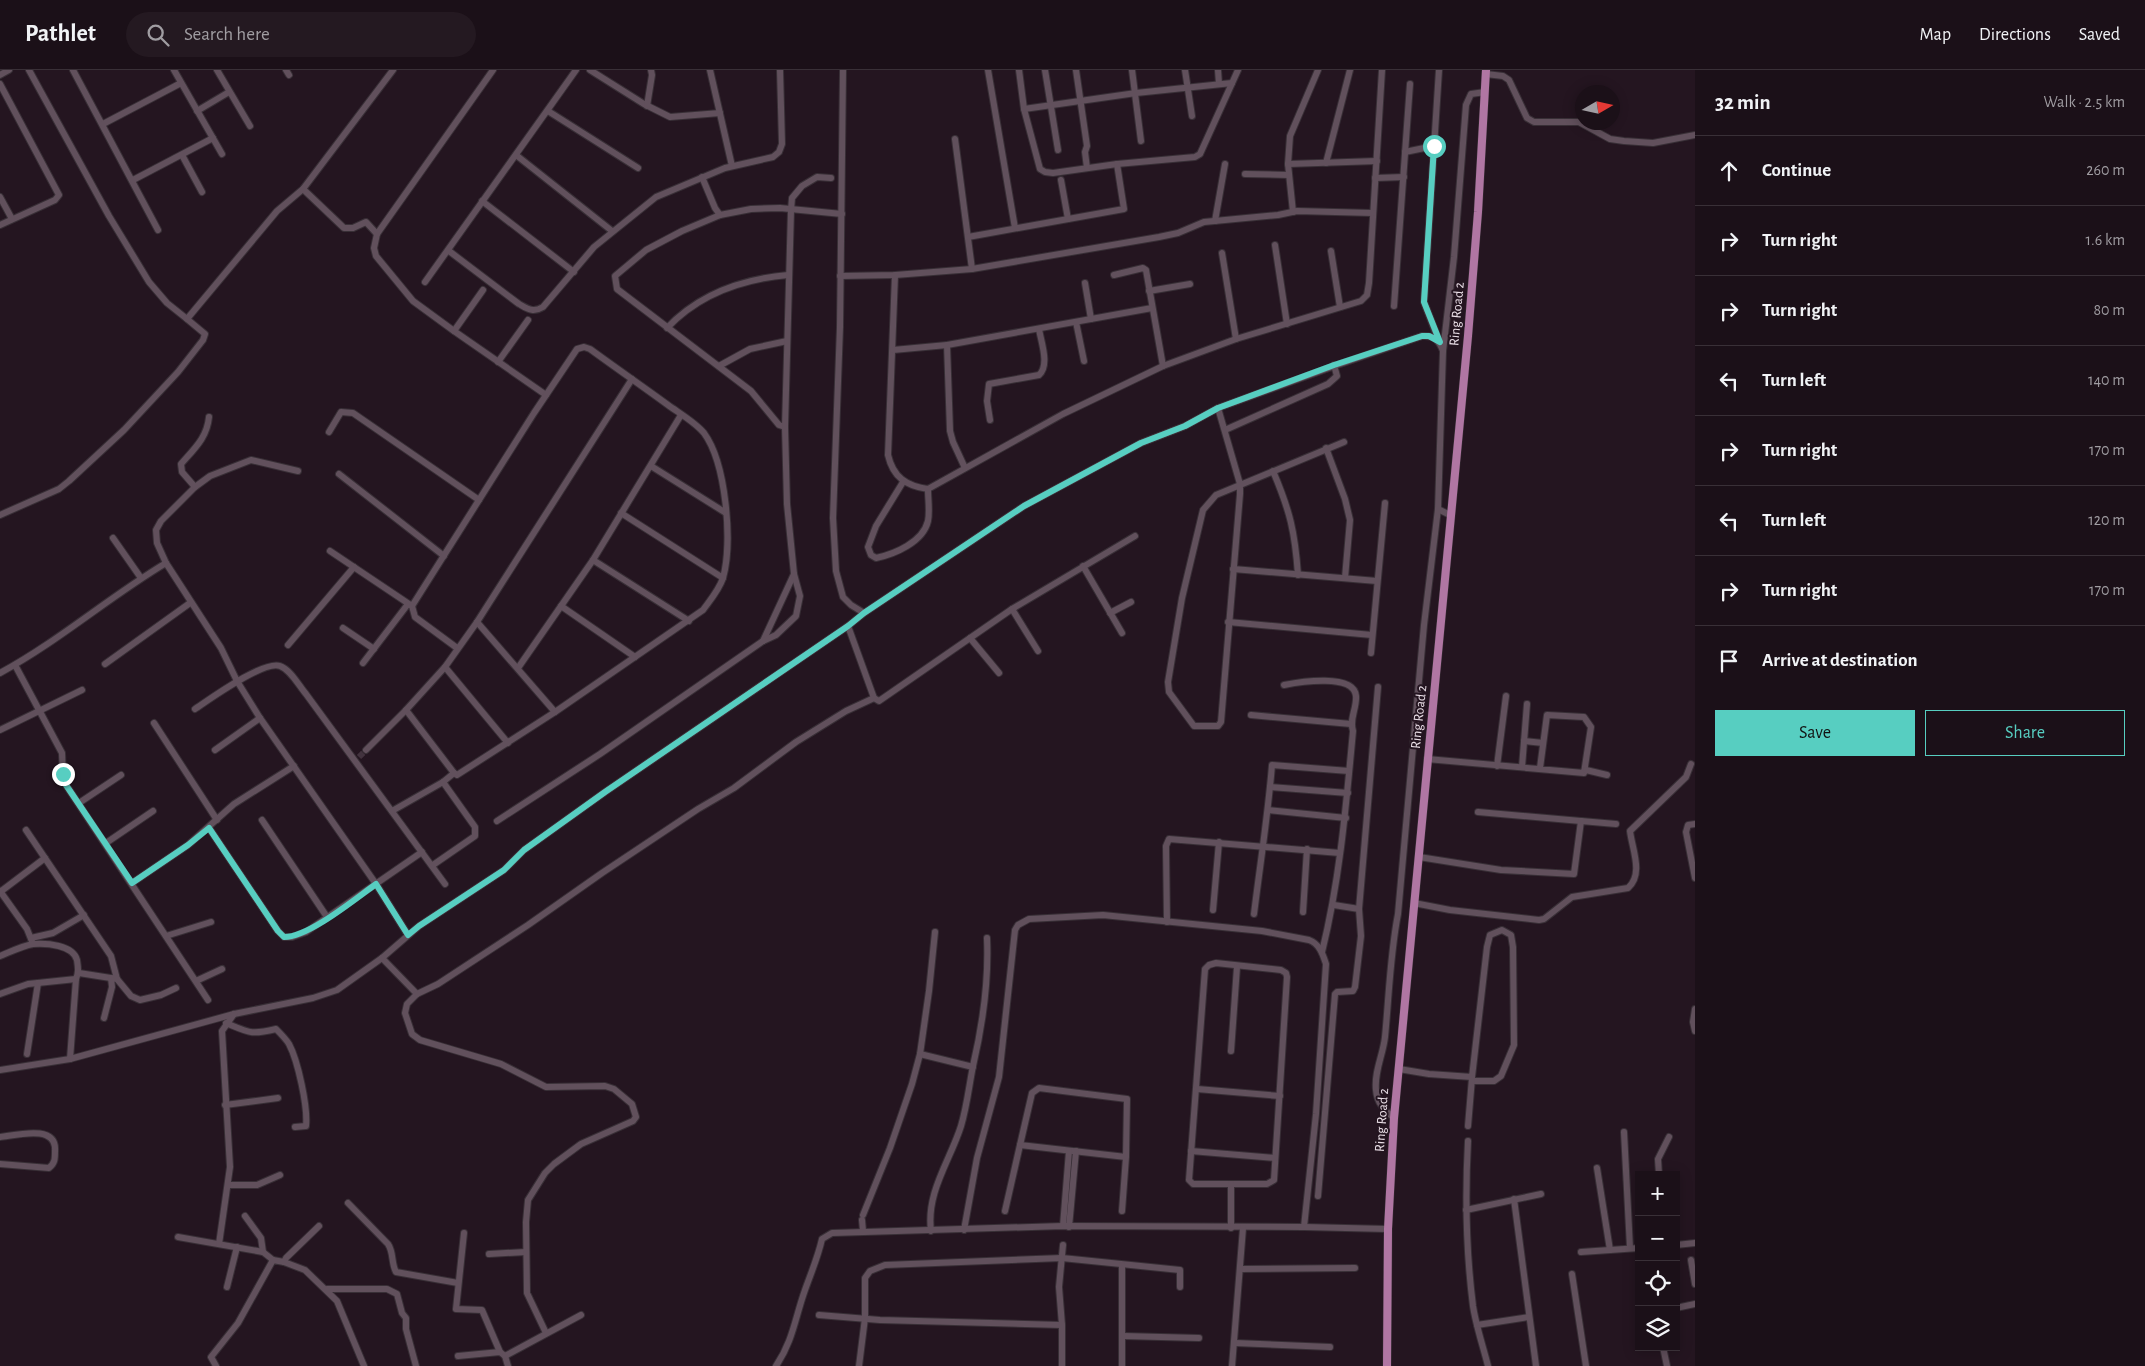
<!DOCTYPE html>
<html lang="en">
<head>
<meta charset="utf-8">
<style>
  body { margin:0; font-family:"Alegreya Sans",sans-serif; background:#241921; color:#f1f3f6 }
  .controls { position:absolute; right:15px; bottom:15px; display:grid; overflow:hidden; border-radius:0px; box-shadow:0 2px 12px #0003 }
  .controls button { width:45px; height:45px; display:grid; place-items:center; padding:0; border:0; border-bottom:1px solid #393037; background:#1b1018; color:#f1f3f6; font:25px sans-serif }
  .compass { position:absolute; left:1575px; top:15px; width:45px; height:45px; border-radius:50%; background:#1b1018; box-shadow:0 2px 12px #0003; rotate:81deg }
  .stop { position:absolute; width:15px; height:15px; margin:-11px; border:4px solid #57cec1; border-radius:50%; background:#fff }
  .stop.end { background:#57cec1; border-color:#fff; box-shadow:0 1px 5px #0008 }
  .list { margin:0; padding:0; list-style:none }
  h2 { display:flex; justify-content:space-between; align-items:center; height:65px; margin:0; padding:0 20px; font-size:21px }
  h2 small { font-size:16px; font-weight:400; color:#a09da2 }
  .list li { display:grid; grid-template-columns:32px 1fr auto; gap:15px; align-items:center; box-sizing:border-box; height:70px; padding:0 20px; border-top:1px solid #393037 }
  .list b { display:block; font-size:19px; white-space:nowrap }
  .list em { font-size:16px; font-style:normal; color:#a09da2 }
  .actions { display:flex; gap:10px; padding:15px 20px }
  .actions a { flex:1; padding:11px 0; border:1px solid #57cec1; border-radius:0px; text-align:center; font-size:18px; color:#57cec1 }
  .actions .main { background:#57cec1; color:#111 }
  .icon { flex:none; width:28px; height:28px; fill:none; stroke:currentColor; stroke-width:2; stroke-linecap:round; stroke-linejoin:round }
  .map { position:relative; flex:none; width:1695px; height:1296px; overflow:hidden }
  header { display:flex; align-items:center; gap:30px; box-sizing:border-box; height:70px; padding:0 25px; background:#1b1018; border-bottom:1px solid #393037 }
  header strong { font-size:24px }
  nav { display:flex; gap:28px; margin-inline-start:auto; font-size:18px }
  .search { width:350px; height:45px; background:#241921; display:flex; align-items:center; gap:12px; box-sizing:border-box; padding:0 18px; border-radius:28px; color:#a09da2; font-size:19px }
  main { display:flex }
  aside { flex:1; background:#1b1018 }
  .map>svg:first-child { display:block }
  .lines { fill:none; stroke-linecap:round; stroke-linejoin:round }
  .minor-tunnel { stroke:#42333e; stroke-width:6; stroke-dasharray:6 3; stroke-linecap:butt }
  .minor-casing { stroke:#382f36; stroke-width:8 }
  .major-casing { stroke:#382f36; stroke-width:9 }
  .minor { stroke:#61505c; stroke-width:6 }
  .major { stroke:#b076a3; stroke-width:8 }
  .route { stroke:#57cec1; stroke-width:6 }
  .labels { text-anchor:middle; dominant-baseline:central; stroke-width:4; stroke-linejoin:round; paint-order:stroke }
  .street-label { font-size:14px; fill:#eadfe7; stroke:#241520 }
</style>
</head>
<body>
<header>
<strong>Pathlet</strong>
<div class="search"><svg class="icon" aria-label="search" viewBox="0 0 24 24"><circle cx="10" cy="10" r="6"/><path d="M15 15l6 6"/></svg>Search here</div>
<nav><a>Map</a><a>Directions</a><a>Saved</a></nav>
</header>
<main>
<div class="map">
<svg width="1695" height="1296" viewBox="0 0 1695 1296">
  <rect width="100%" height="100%" fill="#241520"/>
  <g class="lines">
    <!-- minor-tunnel -->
    <path class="minor-tunnel" d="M 359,687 L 366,680"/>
    <defs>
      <g id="minor">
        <path d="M 29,0 L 109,146 L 149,212 L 167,233 L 187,249"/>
        <path d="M 73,0 L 158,160"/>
        <path d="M 174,0 L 222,84"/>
        <path d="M 217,0 L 250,56"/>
        <path d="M 286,0 L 289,5"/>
        <path d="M 493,0 L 377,164 L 374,178 L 376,186 L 413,231 L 454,261 L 546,325"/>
        <path d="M 590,0 L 644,34 L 670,47 L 720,43"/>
        <path d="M 710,0 L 732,96"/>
        <path d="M 843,0 L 840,257 L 833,448 L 836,501 L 843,527 L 851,535 L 864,543"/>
        <path d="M 988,0 L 1015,158"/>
        <path d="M 1019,0 L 1024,39 L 1040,99 L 1045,102 L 1053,103 L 1117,94 L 1195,87 L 1200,84 L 1238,0"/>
        <path d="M 1045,0 L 1058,80"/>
        <path d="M 1076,0 L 1087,76 L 1085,82 L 1087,98"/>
        <path d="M 1132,0 L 1141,71"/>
        <path d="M 1185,0 L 1192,46"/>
        <path d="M 1218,0 L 1219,14"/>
        <path d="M 1439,0 L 1424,232 L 1439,271"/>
        <path d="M 1486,4 L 1503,6 L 1509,10 L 1527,48 L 1534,52 L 1579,52 L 1610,69 L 1624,71 L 1653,73 L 1695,65"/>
        <path d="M 0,5 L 9,0"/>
        <path d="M 0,14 L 59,125 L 55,130 L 0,155"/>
        <path d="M 647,36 L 652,5 L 651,0"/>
        <path d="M 1024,39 L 1136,23 L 1232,13"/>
        <path d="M 197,41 L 229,22"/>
        <path d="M 548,41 L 638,98"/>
        <path d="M 103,54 L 181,13"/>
        <path d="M 955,69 L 972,199"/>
        <path d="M 1405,82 L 1434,76"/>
        <path d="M 182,85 L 202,122"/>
        <path d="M 516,85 L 612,161"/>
        <path d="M 1326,93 L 1350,0"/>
        <path d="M 1288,94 L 1377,91"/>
        <path d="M 1245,104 L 1289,105"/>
        <path d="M 702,107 L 715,138 L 720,145"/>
        <path d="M 1375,108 L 1404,107"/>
        <path d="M 133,110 L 213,68"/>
        <path d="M 1061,110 L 1068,149"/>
        <path d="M 303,119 L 344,158 L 353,158 L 366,152 L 377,164"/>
        <path d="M 0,127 L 12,149"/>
        <path d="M 482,131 L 574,202"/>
        <path d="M 1293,142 L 1288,94 L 1290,66 L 1318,0"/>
        <path d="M 1215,151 L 1225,94"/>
        <path d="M 968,167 L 1124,139 L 1117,94"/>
        <path d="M 1275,175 L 1287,254"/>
        <path d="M 449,181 L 519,234 C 528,239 533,243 543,237 L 594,177 L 656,127 L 725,98 L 773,87 L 779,82 L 782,74 L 780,0"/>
        <path d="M 1331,181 L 1340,237"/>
        <path d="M 1222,183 L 1236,269"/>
        <path d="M 895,205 L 888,385 C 893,407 906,416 928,419 L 1063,344 L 1163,296 L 1236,269 L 1361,231 L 1367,225 L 1369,213 L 1382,0"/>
        <path d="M 1114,205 L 1143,198 L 1146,200 L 1163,296"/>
        <path d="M 840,206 L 895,205 L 972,199 L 1159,167 L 1178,163 L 1204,152 L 1278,145 L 1297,141 L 1373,143"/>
        <path d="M 425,212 L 576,0"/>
        <path d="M 1085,213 L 1091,249"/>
        <path d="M 1149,221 L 1190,214"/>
        <path d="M 1394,236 L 1410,14"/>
        <path d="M 1076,252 L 1084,291"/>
        <path d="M 667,258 C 700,223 742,209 788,205"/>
        <path d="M 454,261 L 483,220"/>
        <path d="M 947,275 L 950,361 L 953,372 L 965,398"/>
        <path d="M 893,280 L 947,275 L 1152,238"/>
        <path d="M 498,292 L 528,250"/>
        <path d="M 719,296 L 750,279 L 787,271"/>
        <path d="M 1218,338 L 1240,414 L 1240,424 L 1221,652 L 1218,656 L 1194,656 L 1169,622 L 1168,612 L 1182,528 L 1203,440 L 1216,425 L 1344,372"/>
        <path d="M 990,350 L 987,331 L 989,314 L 1039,305 C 1050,295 1041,272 1039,259"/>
        <path d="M 785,357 L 779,355 L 751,321 L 617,219 L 615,206 L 646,180 L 682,161 L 720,145 L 751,139 L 780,138 L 842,144"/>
        <path d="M 1225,360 L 1328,314 L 1337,306 L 1334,295"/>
        <path d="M 329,362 L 341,342 L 353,343 L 479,430"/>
        <path d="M 1326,378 L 1345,429 L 1350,450 L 1345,508"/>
        <path d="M 651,396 L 726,443"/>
        <path d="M 298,401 L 251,390 L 210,406 L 195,417 L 161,451 L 156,460 L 157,473 L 166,493 L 221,578 L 237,611 L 260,648 L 376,814 L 408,865"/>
        <path d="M 1273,401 C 1290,441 1295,462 1298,505"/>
        <path d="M 339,404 L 444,486"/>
        <path d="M 903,412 L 876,456 L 868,477 L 871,485 L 876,488 C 895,484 923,472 928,451 C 930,441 928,430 928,419"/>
        <path d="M 195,417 L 182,402 L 181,394 C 194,379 207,368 209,347"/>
        <path d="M 1438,439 L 1450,445"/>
        <path d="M 621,443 L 723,508"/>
        <path d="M 0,445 L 59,419 L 69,411 L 124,360 L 178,302 L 203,270 L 205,264 L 187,249 L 277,141 L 303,119 L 393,0"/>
        <path d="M 113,468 L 141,508"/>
        <path d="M 330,481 L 412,536 L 415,547 L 457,578"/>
        <path d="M 593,490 L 689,551"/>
        <path d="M 1083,496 L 1122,563"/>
        <path d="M 1233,499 L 1377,511"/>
        <path d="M 561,536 L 635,587"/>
        <path d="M 1012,539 L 1038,581"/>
        <path d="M 1110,543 L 1131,532"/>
        <path d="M 477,552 L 555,642"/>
        <path d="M 1228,552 L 1372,565"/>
        <path d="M 848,556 L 874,628 L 879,631 L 1012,539 L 1135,466"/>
        <path d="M 343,558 L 374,579"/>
        <path d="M 970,568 L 999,603"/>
        <path d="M 763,571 L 794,504"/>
        <path d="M 288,575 L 354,497"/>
        <path d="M 1371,583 L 1385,433"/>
        <path d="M 363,593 L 408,534"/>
        <path d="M 105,594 L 190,533"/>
        <path d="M 15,595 L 62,683 L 63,704 L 66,715 L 208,930"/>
        <path d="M 445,597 L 508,673"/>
        <path d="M 518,598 L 593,490 L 681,345"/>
        <path d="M 0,603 C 59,571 109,527 166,493"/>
        <path d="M 1284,615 C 1299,612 1354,603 1356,626 C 1357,638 1349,649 1353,661 C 1346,736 1340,809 1322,882"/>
        <path d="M 195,639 C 210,629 264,590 280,596 C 291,600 299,616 306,624 L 445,814"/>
        <path d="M 406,640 L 454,703 L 457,705 L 555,642 L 703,540 C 711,529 719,520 723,508 C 733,472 726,393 704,363 C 695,352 679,343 668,335 C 642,316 616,298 590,279 L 584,277 L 577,279 L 534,343 L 412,536"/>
        <path d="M 1251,645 L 1351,654"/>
        <path d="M 154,653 L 217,750"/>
        <path d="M 0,660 L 82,620"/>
        <path d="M 1524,671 L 1543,673"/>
        <path d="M 215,680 L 260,648"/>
        <path d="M 366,680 L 406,640 L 445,597 L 477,552 L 632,309"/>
        <path d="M 1427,689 L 1584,703 L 1591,657 L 1584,647 L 1547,645 L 1540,698"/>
        <path d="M 1497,696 L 1506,626"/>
        <path d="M 1522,697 L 1527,634"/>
        <path d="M 1586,700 L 1607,705"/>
        <path d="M 1270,717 L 1348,723"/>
        <path d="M 79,733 L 121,705"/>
        <path d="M 1268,740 L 1346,748"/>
        <path d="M 392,741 L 443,712 L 454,703"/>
        <path d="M 1478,742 L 1581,751"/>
        <path d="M 262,750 L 327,847"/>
        <path d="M 497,751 L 600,684 L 763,571 L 776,565 L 796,546 L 800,526 L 794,504 L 787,434 L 785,357 L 791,140 L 792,128 L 802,116 L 817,107 L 831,108"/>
        <path d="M 1695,754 L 1688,755 L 1686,762 L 1695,808"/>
        <path d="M 209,758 L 278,861 L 284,867 L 292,867 L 306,862 L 422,782"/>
        <path d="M 26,760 L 111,886 L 117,909"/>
        <path d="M 106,773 L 153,741"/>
        <path d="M 1419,787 L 1501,800 L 1574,804 L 1581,751 L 1616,754"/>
        <path d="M 433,795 L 475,766 L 475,757 L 443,712"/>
        <path d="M 132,813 L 188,775 L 234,734 L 294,696"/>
        <path d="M 0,821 L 27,859 L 33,874"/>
        <path d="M 0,822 L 45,788"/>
        <path d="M 1414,833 L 1450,840 L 1539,850 L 1544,849 L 1572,827 L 1628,818 C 1644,804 1632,779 1630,761 L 1686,707 L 1691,694"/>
        <path d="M 1359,839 L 1378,617"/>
        <path d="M 1213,840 L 1219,772"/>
        <path d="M 1303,842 L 1307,779"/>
        <path d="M 1254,844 C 1260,795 1268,745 1272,695 L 1349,701"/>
        <path d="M 1167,852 L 1166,776 L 1169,769 L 1340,783"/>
        <path d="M 166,866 L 211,852"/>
        <path d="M 31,868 L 53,863 L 84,845"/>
        <path d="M 0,886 C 10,882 22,876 33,874 C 47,873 73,875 77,890 C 78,897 79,902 76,909 L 28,914 L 0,924"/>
        <path d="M 382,888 L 417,924"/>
        <path d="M 1216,893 L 1281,900 L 1286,903 L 1287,907 L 1274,1110 L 1267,1114 L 1193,1114 L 1189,1110 L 1205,899 L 1209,895 Z"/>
        <path d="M 79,903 L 117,909 L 131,926 L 140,930 L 161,925 L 176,918"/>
        <path d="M 196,911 L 222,899"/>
        <path d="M 1695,939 L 1693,952 L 1695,961"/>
        <path d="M 104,948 L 112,917 L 111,908"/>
        <path d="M 226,953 C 250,963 251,965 276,959 C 281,964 286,969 289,974 C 298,991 308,1037 306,1056 L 295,1057"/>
        <path d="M 1231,981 L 1237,897"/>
        <path d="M 27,984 L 38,913"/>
        <path d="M 920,984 L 973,997"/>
        <path d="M 70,989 L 76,909"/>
        <path d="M 1399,999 L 1429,1004 L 1472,1007 L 1487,877 L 1490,865 L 1502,860 L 1511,865 L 1513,877 L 1514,975 L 1501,1006 L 1494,1011 L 1472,1011"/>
        <path d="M 0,1000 L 70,989 L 234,944 L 313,928 L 337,920 L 382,888 L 419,856 L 504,800 L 524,780 L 605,722 L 848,556 L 864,543 L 1024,436 L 1141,373 L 1185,356 L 1218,338 L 1337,295 L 1422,266 C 1434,265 1439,270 1443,281"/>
        <path d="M 1197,1019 L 1280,1026"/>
        <path d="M 225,1035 L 278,1028"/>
        <path d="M 1394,1048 C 1384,1040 1377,1033 1376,1020 C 1374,1002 1383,985 1385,967 C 1389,926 1390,885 1398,844 L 1424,555 L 1438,439 L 1443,281 L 1454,187 L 1466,35 L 1471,24 L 1485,22"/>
        <path d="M 1468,1056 L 1472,1008"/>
        <path d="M 1624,1062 L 1630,1178"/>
        <path d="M 0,1067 C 17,1065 57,1054 55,1081 C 55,1089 55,1093 49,1098 L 0,1094"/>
        <path d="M 1468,1071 C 1465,1126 1466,1181 1473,1236 C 1476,1256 1483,1276 1488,1296"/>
        <path d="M 1191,1081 L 1275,1088"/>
        <path d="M 1597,1098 L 1610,1180"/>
        <path d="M 1659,1105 L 1658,1089 L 1669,1067"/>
        <path d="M 229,1115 L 257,1115 L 280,1105"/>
        <path d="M 1318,1126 L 1335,924 L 1337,922 L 1353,921 L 1355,917 L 1361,866 L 1359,839 L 1334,835"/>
        <path d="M 1514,1129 L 1536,1296"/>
        <path d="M 348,1133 L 388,1174 C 394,1183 391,1193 396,1202 L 458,1213"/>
        <path d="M 1466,1140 L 1541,1124"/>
        <path d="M 1005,1141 L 1020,1075"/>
        <path d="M 1122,1141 L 1126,1087 L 1127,1029 L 1039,1018 L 1032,1023 L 1020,1075 L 1126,1087"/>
        <path d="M 863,1145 L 890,1078 L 912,1014 L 920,984 L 929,921 L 935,862"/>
        <path d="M 245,1146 L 261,1168 L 263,1182"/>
        <path d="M 862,1150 L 863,1161"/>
        <path d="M 1063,1156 L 1069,1081"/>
        <path d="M 1069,1157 L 1076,1081"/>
        <path d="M 1231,1158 L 1231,1114"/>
        <path d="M 964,1160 L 977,1088 L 999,1007 L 1015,860 L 1018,855 L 1029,849 L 1103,845 L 1262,861 L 1309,870 C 1320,874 1323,885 1326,894 L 1316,1044 L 1304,1157"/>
        <path d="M 931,1161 C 926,1122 950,1091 961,1056 C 967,1036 969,1016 973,996 C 983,953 989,912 987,868"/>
        <path d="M 464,1163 L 456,1239 L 482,1240 L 500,1282"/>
        <path d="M 178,1167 L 263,1182 L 273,1190"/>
        <path d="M 219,1174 L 230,1097 L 222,961 L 234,944"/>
        <path d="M 1676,1175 L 1695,1173"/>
        <path d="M 1581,1182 L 1639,1178"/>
        <path d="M 489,1184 L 526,1182"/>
        <path d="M 1691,1190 L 1695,1214"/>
        <path d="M 284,1192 L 286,1188 L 319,1156"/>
        <path d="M 1241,1199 L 1355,1198"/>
        <path d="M 1572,1204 L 1586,1296"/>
        <path d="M 227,1217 L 237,1177"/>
        <path d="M 327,1219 L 387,1219 L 397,1224 L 402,1243 L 406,1248 L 406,1259 L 416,1296"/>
        <path d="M 1676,1238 L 1695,1234"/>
        <path d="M 819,1245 L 880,1250 L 1062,1255"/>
        <path d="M 1477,1255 L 1529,1247"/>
        <path d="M 546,1263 L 527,1223 L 526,1152 L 528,1130 L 545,1103 L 554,1094 L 581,1074 L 633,1051 L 636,1047 L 632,1034 L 614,1019 L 605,1016 L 546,1017 L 501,994 L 420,970 L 412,964 L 405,943 L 407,934 L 417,924 L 438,914 L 528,855 L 602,803 L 698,739 L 734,718 L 796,672 L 846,641 L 874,628"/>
        <path d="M 1123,1266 L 1199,1268"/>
        <path d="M 1235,1273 L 1330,1277"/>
        <path d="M 1663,1277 L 1667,1296"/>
        <path d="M 458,1286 L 500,1282 L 505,1286 L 508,1296"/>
        <path d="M 505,1286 L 581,1245"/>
        <path d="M 216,1296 L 211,1287 L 238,1253 L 273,1190 L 284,1192 L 305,1200 L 337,1231 L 364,1296"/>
        <path d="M 776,1296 C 793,1271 795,1248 805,1220 C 811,1203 818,1187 822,1169 L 832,1163 L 1063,1156 L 1304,1157 L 1388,1159"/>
        <path d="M 859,1296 L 865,1248 L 865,1208 L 870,1201 L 885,1195 L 1062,1188 L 1180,1200 L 1180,1217"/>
        <path d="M 1062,1296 L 1062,1255 L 1059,1217 L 1063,1175"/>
        <path d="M 1122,1296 L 1122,1195"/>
        <path d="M 1232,1296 L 1243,1158"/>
      </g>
      <path id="major" d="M 1387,1296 L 1388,1159 L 1394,1048 L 1468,266 L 1478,142 L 1486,0"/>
    </defs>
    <!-- minor casing -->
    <use href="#minor" class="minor-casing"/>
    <!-- major casing -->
    <use href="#major" class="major-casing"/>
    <!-- minor -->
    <use href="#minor" class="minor"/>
    <!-- major -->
    <use href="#major" class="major"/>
  </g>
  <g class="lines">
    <!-- route -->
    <path class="route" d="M 63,704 L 66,715 L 132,813 L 188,775 L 209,758 L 278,861 L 284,867 C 309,867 355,829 376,814 L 408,865 L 419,856 L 504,800 L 524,780 L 605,722 L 848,556 L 864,543 L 1024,436 L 1141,373 L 1185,356 L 1218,338 L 1334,295 L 1422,266 L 1429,266 L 1440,272 L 1424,232 L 1434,76"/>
  </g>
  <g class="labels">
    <!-- street labels -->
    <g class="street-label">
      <text transform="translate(1457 244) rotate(-85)">Ring Road 2</text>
      <text transform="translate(1419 647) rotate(-84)">Ring Road 2</text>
      <text transform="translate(1382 1050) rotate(-86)">Ring Road 2</text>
    </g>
  </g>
</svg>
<div class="controls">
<button>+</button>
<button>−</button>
<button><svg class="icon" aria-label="locate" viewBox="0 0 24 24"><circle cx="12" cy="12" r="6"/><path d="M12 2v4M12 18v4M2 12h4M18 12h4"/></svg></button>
<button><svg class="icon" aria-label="layers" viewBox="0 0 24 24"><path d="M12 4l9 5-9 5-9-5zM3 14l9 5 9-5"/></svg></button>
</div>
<svg class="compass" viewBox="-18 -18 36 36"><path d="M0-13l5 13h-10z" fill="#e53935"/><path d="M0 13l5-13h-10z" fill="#a09da2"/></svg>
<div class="stop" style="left:1434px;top:76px"></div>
<div class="stop end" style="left:63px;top:704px"></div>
</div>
<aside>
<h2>32 min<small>Walk · 2.5 km</small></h2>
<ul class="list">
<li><svg class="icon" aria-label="ahead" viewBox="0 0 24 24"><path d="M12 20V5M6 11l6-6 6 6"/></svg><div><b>Continue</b></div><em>260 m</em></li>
<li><svg class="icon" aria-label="right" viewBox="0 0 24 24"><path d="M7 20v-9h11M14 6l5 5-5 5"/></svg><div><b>Turn right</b></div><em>1.6 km</em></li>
<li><svg class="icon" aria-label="right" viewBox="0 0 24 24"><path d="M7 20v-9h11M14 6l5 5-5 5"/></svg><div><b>Turn right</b></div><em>80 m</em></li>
<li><svg class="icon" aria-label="left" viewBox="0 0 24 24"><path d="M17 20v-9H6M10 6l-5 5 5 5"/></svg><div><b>Turn left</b></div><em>140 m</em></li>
<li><svg class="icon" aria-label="right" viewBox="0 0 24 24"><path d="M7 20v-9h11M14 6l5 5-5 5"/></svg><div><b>Turn right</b></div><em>170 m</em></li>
<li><svg class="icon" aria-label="left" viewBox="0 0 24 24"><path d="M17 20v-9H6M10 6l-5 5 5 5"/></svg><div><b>Turn left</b></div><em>120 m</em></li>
<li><svg class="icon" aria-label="right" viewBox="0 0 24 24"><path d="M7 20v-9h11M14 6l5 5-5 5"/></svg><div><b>Turn right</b></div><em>170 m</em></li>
<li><svg class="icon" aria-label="arrive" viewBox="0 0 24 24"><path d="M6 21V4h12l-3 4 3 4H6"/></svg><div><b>Arrive at destination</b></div></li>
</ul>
<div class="actions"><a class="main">Save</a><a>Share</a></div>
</aside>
</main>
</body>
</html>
